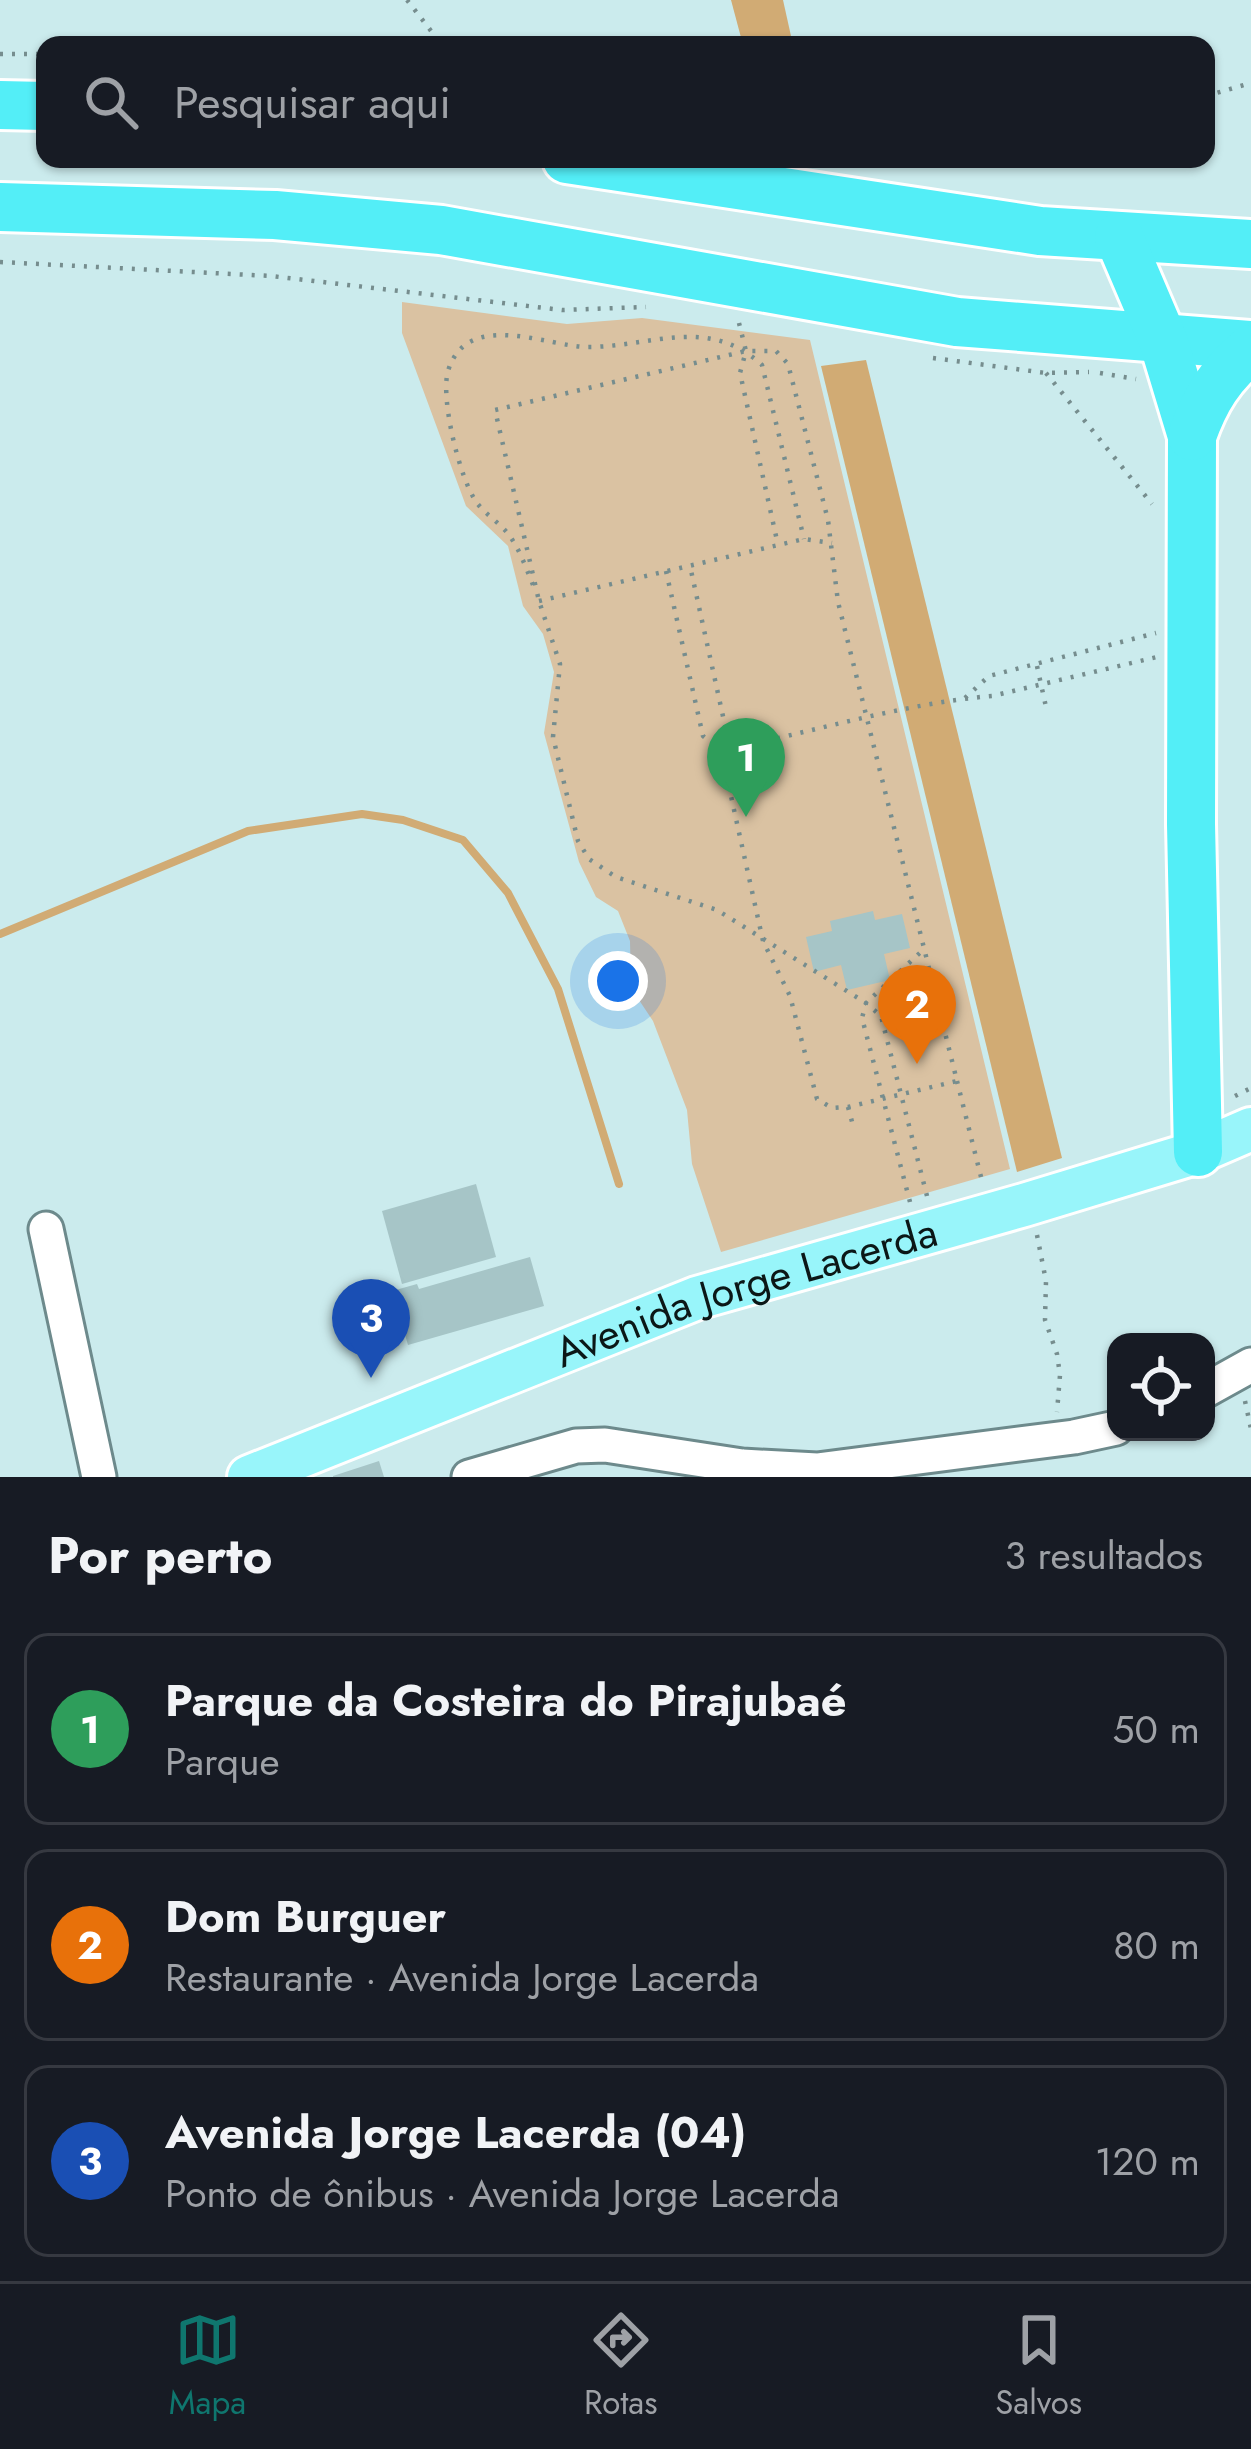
<!DOCTYPE html>
<html lang="pt">
<head>
<meta charset="utf-8">
<style>
  body { margin:0; font-family:Jost,sans-serif; background:#20242c; color:#f1f3f6 }
  .controls { position:absolute; right:36px; bottom:36px; display:grid; overflow:hidden; border-radius:24px; box-shadow:0 3px 9px #0004 }
  .controls button { width:108px; height:108px; display:grid; place-items:center; padding:0; border:0; border-bottom:3px solid #363941; background:#171b24; color:#f1f3f6; font:60px sans-serif }
  .you { position:absolute; left:618px; top:981px; width:42px; height:42px; margin:-30px; border:9px solid #fff; border-radius:50%; background:#1a73e8; box-shadow:0 0 0 18px #1a73e833 }
  .badge { display:grid; place-items:center; width:78px; height:78px; border-radius:50%; background:#0f766e; color:#fff; font-size:39px; font-weight:700 }
  .pin { position:absolute; translate:-50% -99px; filter:drop-shadow(0 3px 6px #0008) }
  .pin::after { content:''; position:absolute; top:63px; width:42px; height:36px; background:inherit; clip-path:polygon(0 0,100% 0,50% 100%) }
  .list { margin:0; padding:0; list-style:none }
  h2 { display:flex; justify-content:space-between; align-items:center; height:156px; margin:0; padding:0 48px; font-size:51px }
  h2 small { font-size:39px; font-weight:400; color:#9ea1a6 }
  .list li { display:grid; grid-template-columns:78px 1fr auto; gap:36px; align-items:center; box-sizing:border-box; height:192px; margin:0 24px 24px; padding:0 24px; border:3px solid #363941; border-radius:24px }
  .list b { display:block; font-size:45px; white-space:nowrap }
  .list p { margin:0; font-size:39px; white-space:nowrap; color:#9ea1a6 }
  .list em { font-size:39px; font-style:normal; color:#9ea1a6 }
  .icon { flex:none; width:66px; height:66px; fill:none; stroke:currentColor; stroke-width:2; stroke-linecap:round; stroke-linejoin:round }
  .map { position:relative; flex:none; width:1251px; height:1477px; overflow:hidden }
  .search { position:absolute; background:#171b24; box-shadow:0 3px 9px #0004; left:36px; right:36px; top:36px; height:132px; display:flex; align-items:center; gap:30px; box-sizing:border-box; padding:0 42px; border-radius:24px; color:#9ea1a6; font-size:45px }
  .sheet { height:804px; background:#171b24 }
  nav { display:flex; justify-content:space-around; align-items:center; box-sizing:border-box; height:168px; border-top:3px solid #363941; background:#171b24; font-size:33px; color:#9ea1a6 }
  nav a { display:grid; justify-items:center; gap:6px }
  nav .on { color:#0f766e }
  .map>svg:first-child { display:block }
  .green { fill:#dac2a2 }
  .water { fill:#d1ab74 }
  .lines { fill:none; stroke-linecap:round; stroke-linejoin:round }
  .stream { stroke:#d1ab74; stroke-width:8 }
  .building { fill:#a6c5c7 }
  .minor-casing { stroke:#6d8a8c; stroke-width:39 }
  .major-casing { stroke:#fff; stroke-width:48 }
  .highway-casing { stroke:#fff; stroke-width:54 }
  .path { stroke:#768d8e; stroke-width:4.5; stroke-dasharray:3 9; stroke-linecap:butt }
  .minor { stroke:#fff; stroke-width:33 }
  .major { stroke:#98f5fa; stroke-width:42 }
  .highway { stroke:#53eef7; stroke-width:48 }
  .labels { text-anchor:middle; dominant-baseline:central; stroke-width:12; stroke-linejoin:round; paint-order:stroke }
  .street-label { font-size:42px; fill:#0b1717; stroke:#cbebed }
</style>
</head>
<body>
<div class="map">
<svg width="1251" height="1477" viewBox="0 0 1251 1477">
  <rect width="100%" height="100%" fill="#cbebed"/>
  <!-- green -->
  <path class="green" d="M 402,302 L 567,324 L 642,318 L 810,340 L 1010,1169 L 721,1252 L 692,1164 L 687,1110 L 653,1021 L 631,988 L 630,941 L 618,911 L 596,897 L 579,862 L 544,733 L 554,672 L 543,634 L 523,606 L 508,546 L 466,506 L 402,333 Z"/>
  <!-- water -->
  <g class="water">
    <path d="M 731,0 L 783,0 L 793,45 L 743,45 Z"/>
    <path d="M 866,360 L 1062,1158 L 1017,1172 L 821,366 Z"/>
  </g>
  <g class="lines">
    <!-- stream -->
    <path class="stream" d="M 0,934 L 248,831 L 362,814 L 403,820 L 463,840 L 508,893 L 558,989 L 619,1184"/>
  </g>
  <!-- building -->
  <g class="building">
    <path d="M 873,911 L 875,920 L 902,914 L 910,948 L 884,954 L 890,980 L 847,990 L 841,965 L 814,972 L 806,937 L 832,931 L 830,921 Z"/>
    <path d="M 476,1184 L 496,1257 L 402,1284 L 382,1211 Z"/>
    <path d="M 530,1257 L 544,1306 L 408,1345 L 392,1291 L 417,1284 L 419,1289 Z"/>
    <path d="M 379,1461 L 384,1477 L 333,1477 L 333,1476 Z"/>
  </g>
  <g class="lines">
    <defs>
      <g id="minor">
        <path d="M 46,1229 L 99,1477"/>
        <path d="M 1206,1390 L 1251,1365"/>
        <path d="M 469,1477 L 576,1446 L 605,1445 L 742,1466 L 817,1470 L 1074,1437 L 1116,1428"/>
      </g>
      <g id="major">
        <path id="s1" d="M 249,1477 L 697,1298 L 1024,1205 L 1198,1152 L 1251,1129"/>
      </g>
      <g id="highway">
        <path d="M 0,105 L 45,106"/>
        <path d="M 567,159 L 1040,231 L 1251,244"/>
        <path d="M 0,207 L 275,215 L 441,230 L 957,322 L 1251,345"/>
        <path d="M 1119,237 L 1163,340 L 1192,436 L 1191,824 L 1198,1152"/>
        <path d="M 1192,436 C 1205,399 1220,375 1251,349"/>
      </g>
    </defs>
    <!-- minor casing -->
    <use href="#minor" class="minor-casing"/>
    <!-- major casing -->
    <use href="#major" class="major-casing"/>
    <!-- highway casing -->
    <use href="#highway" class="highway-casing"/>
    <!-- path -->
    <g class="path">
      <path d="M 407,0 L 442,45"/>
      <path d="M 0,54 L 45,54"/>
      <path d="M 1206,96 L 1251,83"/>
      <path d="M 951,159 L 955,159"/>
      <path d="M 0,262 L 271,276 L 562,310 L 646,307"/>
      <path d="M 739,323 L 746,351 L 740,373 L 778,545"/>
      <path d="M 933,358 L 1046,373 L 1089,372"/>
      <path d="M 1046,373 L 1152,504"/>
      <path d="M 1100,373 L 1136,379"/>
      <path d="M 666,571 L 703,736 L 721,751 L 726,730 L 690,566"/>
      <path d="M 533,585 C 526,568 520,550 509,535 C 500,523 486,515 477,503 C 460,480 440,399 448,371 C 467,308 548,347 588,347 C 651,347 708,315 762,365 L 804,539"/>
      <path d="M 539,601 L 804,539 L 832,543"/>
      <path d="M 1037,666 L 1046,707"/>
      <path d="M 965,698 L 989,676 L 1156,633"/>
      <path d="M 957,1081 L 982,1181"/>
      <path d="M 1235,1096 L 1251,1088"/>
      <path d="M 848,1107 L 854,1129"/>
      <path d="M 927,1196 L 881,1016 L 866,1003 L 717,910 L 616,877 L 589,859 L 578,841 L 553,737 L 560,664 L 539,601 L 495,410 L 746,351 L 776,351 L 788,364 L 828,520 L 838,602 L 957,1081 L 848,1107 L 832,1108 L 817,1099 L 790,996 L 763,941 L 721,751 C 808,733 905,703 992,696 L 1157,657"/>
      <path d="M 910,1202 L 862,1018 L 866,1003 L 924,949"/>
      <path d="M 1037,1235 L 1046,1281 L 1045,1320 L 1057,1354 L 1060,1375 L 1057,1412"/>
      <path d="M 1245,1401 L 1251,1429"/>
    </g>
    <!-- minor -->
    <use href="#minor" class="minor"/>
    <!-- major -->
    <use href="#major" class="major"/>
    <!-- highway -->
    <use href="#highway" class="highway"/>
  </g>
  <g class="labels">
    <!-- street labels -->
    <g class="street-label">
      <text stroke="none"><textPath href="#s1" startOffset="531">Avenida Jorge Lacerda</textPath></text>
    </g>
  </g>
</svg>
<div class="controls">
<button><svg class="icon" aria-label="locate" viewBox="0 0 24 24"><circle cx="12" cy="12" r="6"/><path d="M12 2v4M12 18v4M2 12h4M18 12h4"/></svg></button>
</div>
<div class="you"></div>
<div class="pin badge" style="left:746px;top:817px;background:#2e9e5b">1</div>
<div class="pin badge" style="left:917px;top:1064px;background:#e8710a">2</div>
<div class="pin badge" style="left:371px;top:1378px;background:#1a4fb4">3</div>
<div class="search"><svg class="icon" aria-label="search" viewBox="0 0 24 24"><circle cx="10" cy="10" r="6"/><path d="M15 15l6 6"/></svg>Pesquisar aqui</div>
</div>
<section class="sheet">
<h2>Por perto<small>3 resultados</small></h2>
<ul class="list">
<li><span class="badge" style="background:#2e9e5b">1</span><div><b>Parque da Costeira do Pirajubaé</b><p>Parque</p></div><em>50 m</em></li>
<li><span class="badge" style="background:#e8710a">2</span><div><b>Dom Burguer</b><p>Restaurante · Avenida Jorge Lacerda</p></div><em>80 m</em></li>
<li><span class="badge" style="background:#1a4fb4">3</span><div><b>Avenida Jorge Lacerda (04)</b><p>Ponto de ônibus · Avenida Jorge Lacerda</p></div><em>120 m</em></li>
</ul>
</section>
<nav>
<a class="on"><svg class="icon" aria-label="map" viewBox="0 0 24 24"><path d="M3 6l6-2 6 2 6-2v14l-6 2-6-2-6 2zM9 4v14M15 6v14"/></svg>Mapa</a>
<a><svg class="icon" aria-label="directions" viewBox="0 0 24 24"><path d="M12 3l9 9-9 9-9-9zM9 14v-3h6M13 9l2 2-2 2"/></svg>Rotas</a>
<a><svg class="icon" aria-label="saved" viewBox="0 0 24 24"><path d="M7 4h10v16l-5-4-5 4z"/></svg>Salvos</a>
</nav>
</body>
</html>
